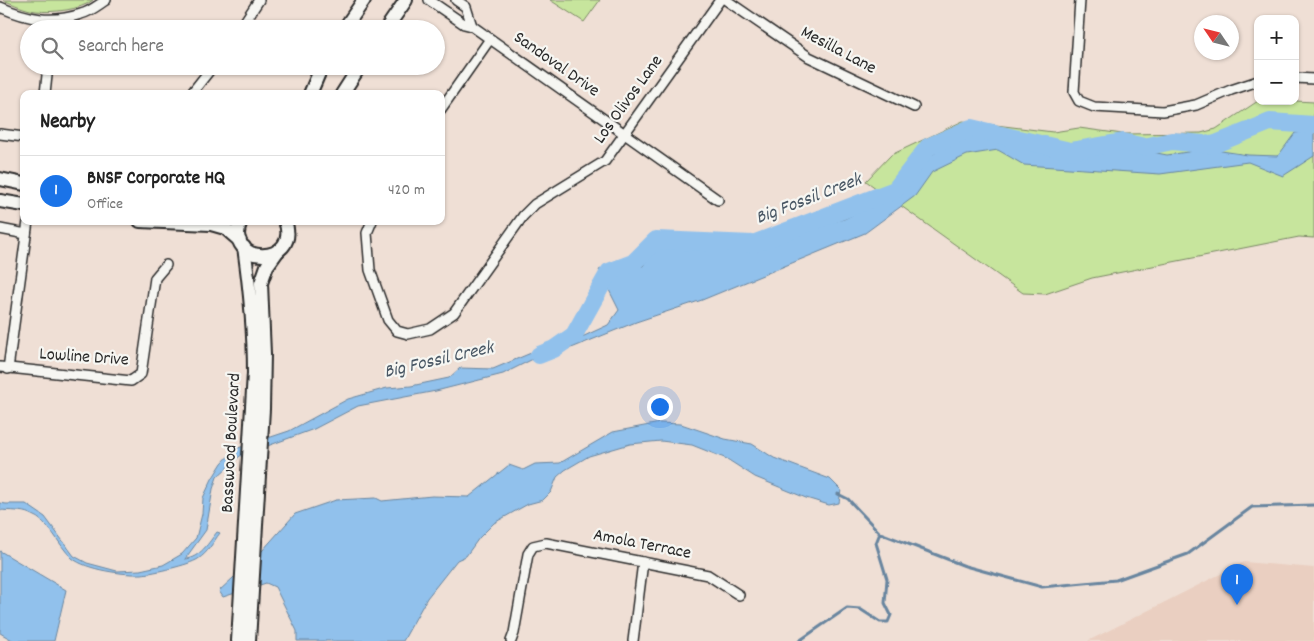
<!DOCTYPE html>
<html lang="en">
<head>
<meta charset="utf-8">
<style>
  body { margin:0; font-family:Dekko,sans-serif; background:#f6f6f6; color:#222 }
  .controls { position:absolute; right:15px; top:15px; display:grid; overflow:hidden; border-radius:10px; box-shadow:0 1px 4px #0004 }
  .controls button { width:45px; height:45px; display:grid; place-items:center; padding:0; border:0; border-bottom:1px solid #e0e0e0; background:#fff; color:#222; font:25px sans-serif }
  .compass { position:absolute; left:1194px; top:15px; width:45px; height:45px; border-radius:50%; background:#fff; box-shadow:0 1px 4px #0004; rotate:305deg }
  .you { position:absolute; left:659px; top:406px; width:18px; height:18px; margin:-12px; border:4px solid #fff; border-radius:50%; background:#1a73e8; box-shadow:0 0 0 8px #1a73e833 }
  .badge { display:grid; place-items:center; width:32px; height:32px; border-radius:50%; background:#1a73e8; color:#fff; font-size:16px; font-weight:700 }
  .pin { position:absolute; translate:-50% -41px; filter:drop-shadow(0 1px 2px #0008) }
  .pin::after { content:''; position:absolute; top:26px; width:18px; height:15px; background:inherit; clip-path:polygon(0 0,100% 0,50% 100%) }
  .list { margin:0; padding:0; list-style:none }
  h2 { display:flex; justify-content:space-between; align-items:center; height:65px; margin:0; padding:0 20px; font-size:21px }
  h2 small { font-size:16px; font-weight:400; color:#767676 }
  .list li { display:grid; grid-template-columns:32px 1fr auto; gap:15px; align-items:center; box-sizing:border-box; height:70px; padding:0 20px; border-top:1px solid #e0e0e0 }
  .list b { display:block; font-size:19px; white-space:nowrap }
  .list p { margin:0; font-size:16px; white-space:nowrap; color:#767676 }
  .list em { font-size:16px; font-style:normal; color:#767676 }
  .icon { flex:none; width:28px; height:28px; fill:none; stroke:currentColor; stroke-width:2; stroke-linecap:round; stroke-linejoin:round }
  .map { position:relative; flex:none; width:1314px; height:641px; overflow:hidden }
  .search { position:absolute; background:#fff; box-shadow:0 1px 4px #0004; left:20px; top:20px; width:425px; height:55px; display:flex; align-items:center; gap:12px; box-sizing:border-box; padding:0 18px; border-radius:28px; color:#767676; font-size:19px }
  .panel { position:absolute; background:#fff; box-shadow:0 1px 4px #0004; left:20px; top:90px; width:425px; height:135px; border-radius:10px }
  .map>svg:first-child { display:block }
  .built { fill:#eacfc1 }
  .green { fill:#c7e59d; stroke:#798864 }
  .water { fill:#91c1ec; stroke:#68859f }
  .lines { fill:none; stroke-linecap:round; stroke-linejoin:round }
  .stream { stroke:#68859f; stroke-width:3 }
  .river { stroke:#91c1ec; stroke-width:18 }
  .street-casing { stroke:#2b2b2b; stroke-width:12 }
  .secondary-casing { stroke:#2b2b2b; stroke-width:16 }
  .street { stroke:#f6f6f2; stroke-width:9 }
  .secondary { stroke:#f6f6f2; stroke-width:12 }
  .labels { text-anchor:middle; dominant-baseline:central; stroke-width:4.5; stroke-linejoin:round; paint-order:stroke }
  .street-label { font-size:18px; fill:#2b2b2b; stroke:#f6f6f2 }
  .water-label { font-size:19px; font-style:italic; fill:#4a5865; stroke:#f6f6f2 }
</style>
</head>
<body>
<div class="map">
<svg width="1314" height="641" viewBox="0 0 1314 641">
  <rect width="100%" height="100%" fill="#efdfd5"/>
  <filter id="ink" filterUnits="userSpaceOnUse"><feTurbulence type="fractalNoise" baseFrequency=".02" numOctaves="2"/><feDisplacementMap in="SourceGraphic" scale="10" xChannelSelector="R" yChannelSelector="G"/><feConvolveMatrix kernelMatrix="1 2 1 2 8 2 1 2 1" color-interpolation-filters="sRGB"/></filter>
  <g filter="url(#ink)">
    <!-- built -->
    <path class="built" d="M 1244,562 L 1314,568 L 1314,641 L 1088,641 Z"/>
    <!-- green -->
    <g class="green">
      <path d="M 3,0 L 93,0 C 81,10 52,13 36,11 C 26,10 13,4 3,0 Z"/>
      <path d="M 550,0 L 600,0 L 584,22 Z"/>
      <path d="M 1258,101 L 1295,101 L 1314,102 L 1314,238 L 1299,237 L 1092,278 L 1045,294 L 1023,293 L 866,181 L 891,155 L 963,121 L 1053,132 L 1079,128 L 1123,134 L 1201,133 L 1216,129 Z"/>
    </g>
    <!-- water -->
    <g class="water">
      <path d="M 1314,131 L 1314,156 L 1283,176 L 1248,162 L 1160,174 L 1024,165 L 998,150 L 967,155 L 932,172 L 915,196 L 865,233 L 702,300 L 636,322 L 574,347 L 533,359 L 503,374 L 436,391 L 358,406 L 314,429 L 240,456 L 217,477 L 213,489 L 206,530 L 185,559 C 200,558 209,542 217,532 L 220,533 C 213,542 208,553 198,559 C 189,565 153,573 142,574 C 125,575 86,570 72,558 C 57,544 51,522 30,514 C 22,510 9,511 0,510 L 0,503 L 6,504 L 26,504 L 45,517 L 74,556 L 87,563 L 117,571 L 140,570 L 163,565 L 182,554 L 196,538 L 202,514 L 203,498 L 212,479 L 222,463 L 235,449 L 289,431 L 348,399 L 387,388 L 411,386 L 449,378 L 460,368 L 493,369 L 531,353 L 552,348 L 582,337 L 608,325 L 619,310 L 599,270 L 610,265 L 622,268 L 643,266 L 655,246 L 669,248 L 690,244 L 764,240 L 844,219 L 903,191 L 925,159 L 970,132 L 987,133 L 1067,154 L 1103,153 L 1131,148 L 1167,155 L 1208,149 L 1248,155 L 1278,156 L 1295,133 Z"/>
      <path d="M 660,423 L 681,424 L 725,439 L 752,444 L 774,458 L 830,479 L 841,490 L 839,503 L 829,505 L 806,498 L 755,477 L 727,459 L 692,445 L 661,441 L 630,444 L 589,456 L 565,470 L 557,477 L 551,492 L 543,500 L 528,504 L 494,523 L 479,538 L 466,556 L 457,560 L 427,598 L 403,641 L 297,641 L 297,631 L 275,587 L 266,583 L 223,597 L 219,591 L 262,551 L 295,514 L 336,500 L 376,498 L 382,501 L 432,496 L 469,497 L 509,465 L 523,470 L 535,464 L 560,463 L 613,432 Z"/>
      <path d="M 0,551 L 66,590 L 54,641 L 14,641 L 0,633 Z"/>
    </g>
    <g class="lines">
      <!-- stream -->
      <g class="stream">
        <path d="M 838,494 L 848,499 L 880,533 L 965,566 L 1042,587 L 1116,580 L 1188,554 L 1252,507 L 1314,505"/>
        <path d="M 799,641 L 847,608 L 860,609 L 880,622 L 888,622 L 891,615 L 885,603 L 887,579 L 876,543 L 880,533"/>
      </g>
      <!-- river -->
      <path class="river" d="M 539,355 L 554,349 L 574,335 L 609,272 L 633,263 L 656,240 L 753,244 L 895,190 L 928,147 L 971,128 L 1070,151 L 1123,142 L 1144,147 L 1172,141 L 1213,145 L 1270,122 L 1314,125"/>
      <defs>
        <g id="street">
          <path d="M 429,0 L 464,24 L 472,26 L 466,7 L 456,0"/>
          <path d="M 726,0 L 809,57 L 914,107"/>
          <path d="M 1080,0 L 1074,92 L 1079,101 L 1094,107 L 1163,111 L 1196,105 L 1231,90 L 1258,81"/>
          <path d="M 0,7 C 28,19 51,24 81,14 C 90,12 98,5 106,0"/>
          <path d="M 472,26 L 718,200"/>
          <path d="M 240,29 L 259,0"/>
          <path d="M 1295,78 L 1314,79"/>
          <path d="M 45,94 L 48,66"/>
          <path d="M 191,94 L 213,66"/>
          <path d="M 441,109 L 490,39"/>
          <path d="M 0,134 L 24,137"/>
          <path d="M 372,221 L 367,233 L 370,270 L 388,320 L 397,331 L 408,334 L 430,329 L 454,313 L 523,216 L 535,204 L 605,161 L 720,0"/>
          <path d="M 0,229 L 26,234"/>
          <path d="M 0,367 L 131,381 L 141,374 L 155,278 L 166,265"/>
          <path d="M 8,369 L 28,221"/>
          <path d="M 511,641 L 514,633 L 528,554 L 533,546 L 546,543 L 708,575 L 739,595"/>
          <path d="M 633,641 L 643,562"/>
        </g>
        <g id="secondary">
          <path d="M 344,29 L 364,0"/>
          <path d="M 386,29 L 406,0"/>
          <path d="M 310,94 L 322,66"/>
          <path d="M 342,94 L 360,66"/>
          <path d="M 0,179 L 24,184"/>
          <path d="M 0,201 L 24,205"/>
          <path d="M 140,221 L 211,224 L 225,228 L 240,241"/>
          <path d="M 241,221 C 222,266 302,267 285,221"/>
          <path d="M 238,641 L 254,373 C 254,331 250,289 244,247"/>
          <path d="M 249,641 L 263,409 L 264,354 L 261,283 L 267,266 L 277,252"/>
        </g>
      </defs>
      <!-- street casing -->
      <use href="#street" class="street-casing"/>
      <!-- secondary casing -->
      <use href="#secondary" class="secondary-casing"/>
      <!-- street -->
      <use href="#street" class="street"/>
      <!-- secondary -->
      <use href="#secondary" class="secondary"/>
    </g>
  </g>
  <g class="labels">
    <!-- street labels -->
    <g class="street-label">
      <text transform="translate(838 51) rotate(28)">Mesilla Lane</text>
      <text transform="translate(556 65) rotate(35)">Sandoval Drive</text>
      <text transform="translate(629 100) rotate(-54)">Los Olivos Lane</text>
      <text transform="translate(84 358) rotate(4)">Lowline Drive</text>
      <text transform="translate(232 443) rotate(-87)">Basswood Boulevard</text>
      <text transform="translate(642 545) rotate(11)">Amola Terrace</text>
    </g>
    <!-- water labels -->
    <g class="water-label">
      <text transform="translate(809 200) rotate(-21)">Big Fossil Creek</text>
      <text transform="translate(439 361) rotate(-13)">Big Fossil Creek</text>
    </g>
  </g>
</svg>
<div class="controls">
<button>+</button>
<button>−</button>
</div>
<svg class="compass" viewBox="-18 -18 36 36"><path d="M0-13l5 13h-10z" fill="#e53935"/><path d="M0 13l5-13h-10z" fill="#767676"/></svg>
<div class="you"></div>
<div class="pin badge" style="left:1237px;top:605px">1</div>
<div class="search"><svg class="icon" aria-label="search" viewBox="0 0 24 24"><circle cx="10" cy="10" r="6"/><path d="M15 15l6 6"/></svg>Search here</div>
<section class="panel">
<h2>Nearby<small></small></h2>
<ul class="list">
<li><span class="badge">1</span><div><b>BNSF Corporate HQ</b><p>Office</p></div><em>420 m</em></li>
</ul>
</section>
</div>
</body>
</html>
